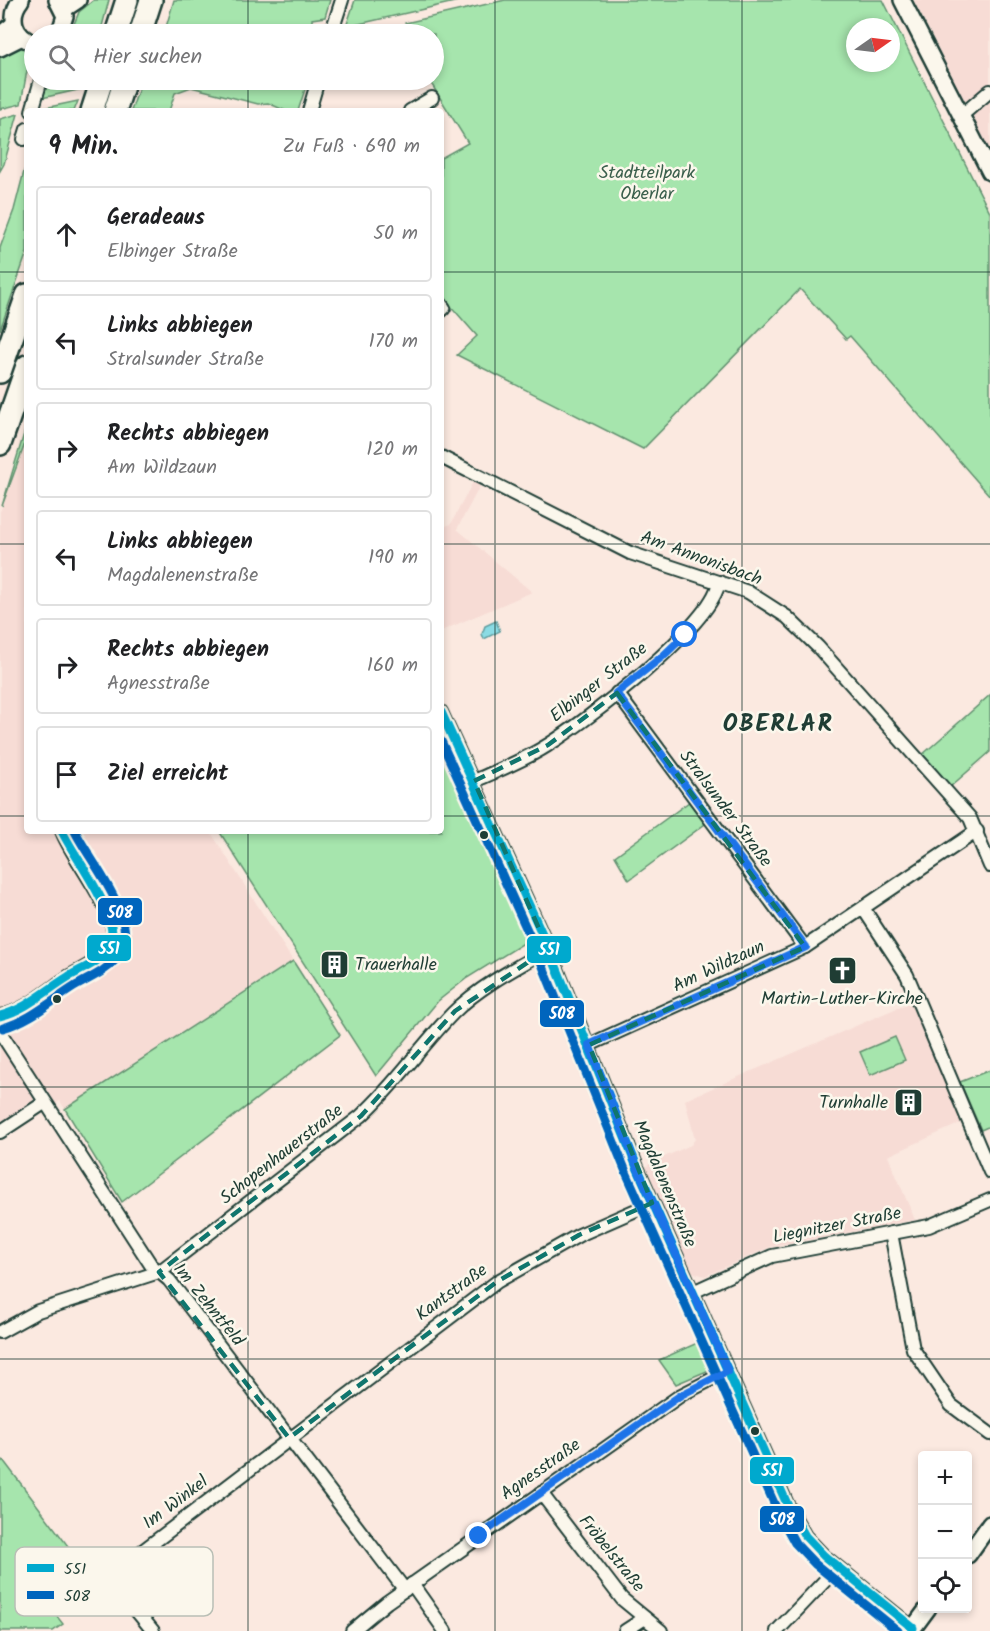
<!DOCTYPE html>
<html lang="de">
<head>
<meta charset="utf-8">
<style>
  body { margin:0; font-family:Kalam,sans-serif; background:#f2f2f2; color:#202124 }
  .controls { position:absolute; right:18px; bottom:18px; display:grid; overflow:hidden; border-radius:6px; box-shadow:0 3px 9px #0003 }
  .controls button { width:54px; height:54px; display:grid; place-items:center; padding:0; border:0; border-bottom:2px solid #e0e0e0; background:#fff; color:#202124; font:30px sans-serif }
  .compass { position:absolute; left:846px; top:18px; width:54px; height:54px; border-radius:50%; background:#fff; box-shadow:0 3px 9px #0003; rotate:76deg }
  .stop { position:absolute; width:18px; height:18px; margin:-14px; border:4px solid #1a73e8; border-radius:50%; background:#fff }
  .stop.end { background:#1a73e8; border-color:#fff; box-shadow:0 2px 6px #0008 }
  .list { margin:0; padding:0; list-style:none }
  h2 { display:flex; justify-content:space-between; align-items:center; height:78px; margin:0; padding:0 24px; font-size:26px }
  h2 small { font-size:20px; font-weight:400; color:#757577 }
  .list li { display:grid; grid-template-columns:39px 1fr auto; gap:18px; align-items:center; box-sizing:border-box; height:96px; margin:0 12px 12px; padding:0 12px; border:2px solid #e0e0e0; border-radius:6px }
  .list b { display:block; font-size:22px; white-space:nowrap }
  .list p { margin:0; font-size:20px; white-space:nowrap; color:#757577 }
  .list em { font-size:20px; font-style:normal; color:#757577 }
  .icon { flex:none; width:33px; height:33px; fill:none; stroke:currentColor; stroke-width:2; stroke-linecap:round; stroke-linejoin:round }
  .map { position:relative; flex:none; width:990px; height:1631px; overflow:hidden }
  .search { position:absolute; background:#fff; box-shadow:0 3px 9px #0003; left:24px; top:24px; width:420px; height:66px; display:flex; align-items:center; gap:15px; box-sizing:border-box; padding:0 21px; border-radius:33px; color:#757577; font-size:22px }
  .panel { position:absolute; background:#fff; box-shadow:0 3px 9px #0003; left:24px; top:108px; width:420px; height:726px; border-radius:6px }
  .map>svg:first-child { display:block }
  .built { fill:#f7dcd5 }
  .green { fill:#a6e5ad; stroke:#629170; stroke-width:1.5; fill-rule:evenodd }
  .water { fill:#8adbe4; stroke:#5f9c9e; stroke-width:1.5 }
  .lines { fill:none; stroke-linecap:round; stroke-linejoin:round }
  .minor-casing { stroke:#1f3d34; stroke-width:16 }
  .tertiary-casing { stroke:#1f3d34; stroke-width:20 }
  .motorway-casing { stroke:#1f3d34; stroke-width:26 }
  .minor { stroke:#fbf7ec; stroke-width:12 }
  .tertiary { stroke:#fbf7ec; stroke-width:15 }
  .motorway { stroke:#fbf7ec; stroke-width:21 }
  .bus-1-casing { stroke:#fbf7ec; stroke-width:14 }
  .bus-2-casing { stroke:#fbf7ec; stroke-width:14 }
  .bus-1 { stroke:#00a9ce; stroke-width:9 }
  .bus-2 { stroke:#0065bd; stroke-width:9 }
  .route { stroke:#1a73e8; stroke-width:8 }
  .marked { fill:none; stroke:#0f766e; stroke-width:4.5; stroke-dasharray:12 8; stroke-linejoin:round }
  .grid { fill:none; stroke:#1f3d34; stroke-width:1.5; stroke-opacity:0.55 }
  .bus-dot { fill:#1f3d34; stroke:#fbf7ec; stroke-width:2 }
  .labels { text-anchor:middle; dominant-baseline:central; stroke-width:5; stroke-linejoin:round; paint-order:stroke }
  .park-label { font-size:18px; fill:#3a5f4c; stroke:#fbf7ec }
  .street-label { font-size:18px; fill:#1f3d34; stroke:#fbf7ec }
  .poi-label { font-size:18px; fill:#1f3d34; stroke:#fbf7ec; text-anchor:start }
  .district-label { font-size:24px; font-weight:bold; letter-spacing:1.5px; fill:#1f3d34; stroke:#fbf7ec }
  .key { fill:#fbf7ec; stroke:#b9bfb5; stroke-width:1.5 }
  .key-label { font-size:16px; fill:#1f3d34 }
  .line-badge { stroke:#fbf7ec; stroke-width:2 }
  .badge-label { font-size:16px; text-anchor:middle; font-weight:bold; fill:#fff }
</style>
</head>
<body>
<div class="map">
<svg width="990" height="1631" viewBox="0 0 990 1631">
  <rect width="100%" height="100%" fill="#fbe9e0"/>
  <filter id="ink" filterUnits="userSpaceOnUse"><feTurbulence type="fractalNoise" baseFrequency=".0167" numOctaves="2"/><feDisplacementMap in="SourceGraphic" scale="12" xChannelSelector="R" yChannelSelector="G"/><feConvolveMatrix kernelMatrix="1 2 1 2 8 2 1 2 1" color-interpolation-filters="sRGB"/></filter>
  <g filter="url(#ink)">
    <!-- built -->
    <g class="built">
      <path d="M 914,0 L 990,0 L 990,152 Z"/>
      <path d="M 27,438 L 27,831 L 210,831 L 293,961 L 65,1109 L 60,1101 L 0,1140 L 0,512 Z"/>
      <path d="M 474,480 L 481,484 L 457,529 L 532,592 L 441,631 L 441,528 L 451,524 Z"/>
      <path d="M 911,1002 L 963,1122 L 888,1156 L 915,1220 L 770,1247 L 705,1276 L 692,1272 L 645,1168 L 651,1163 L 691,1145 L 695,1139 L 685,1100 Z"/>
    </g>
    <!-- green -->
    <g class="green">
      <path d="M 94,0 L 109,0 L 100,34 L 70,34 L 79,12 Z"/>
      <path d="M 174,0 L 330,0 L 325,17 L 312,19 L 312,26 L 278,34 L 164,34 Z"/>
      <path d="M 355,0 L 463,0 L 346,27 Z"/>
      <path d="M 505,0 L 883,0 L 990,213 L 990,496 L 850,336 L 846,339 L 800,289 L 643,449 L 457,355 L 477,336 L 441,295 L 441,158 L 468,143 L 429,80 L 434,80 L 434,34 L 408,34 L 405,23 ZM 855,27 L 891,27 L 891,63 L 855,63 Z"/>
      <path d="M 17,47 L 26,48 L 30,54 L 21,104 L 0,109 L 0,56 Z"/>
      <path d="M 48,80 L 85,80 L 82,89 L 42,98 Z"/>
      <path d="M 165,80 L 308,80 L 298,111 L 286,111 L 268,103 L 258,104 L 191,87 L 175,93 L 169,111 L 131,111 L 140,85 Z"/>
      <path d="M 78,101 L 74,111 L 39,111 L 40,109 Z"/>
      <path d="M 18,114 L 4,164 L 0,171 L 0,119 Z"/>
      <path d="M 27,160 L 27,252 L 0,330 L 0,248 L 14,210 Z"/>
      <path d="M 27,424 L 27,438 L 2,506 Z"/>
      <path d="M 990,695 L 990,752 L 950,787 L 922,755 Z"/>
      <path d="M 441,744 L 463,792 L 467,794 L 532,938 L 467,978 L 438,1001 L 376,1076 L 219,831 L 441,831 Z"/>
      <path d="M 689,802 L 705,824 L 629,880 L 615,856 Z"/>
      <path d="M 293,961 L 340,1035 L 122,1202 L 65,1109 Z"/>
      <path d="M 895,1037 L 905,1060 L 870,1075 L 860,1052 Z"/>
      <path d="M 990,1070 L 990,1126 L 981,1130 L 960,1082 Z"/>
      <path d="M 704,1340 L 711,1358 L 707,1371 L 676,1384 L 659,1360 Z"/>
      <path d="M 3,1460 L 68,1546 L 27,1578 L 63,1624 L 53,1631 L 0,1631 L 0,1463 Z"/>
    </g>
    <!-- water -->
    <path class="water" d="M 496,621 L 500,631 L 484,639 L 482,634 L 485,626 Z"/>
    <g class="lines">
      <defs>
        <g id="minor">
          <path d="M 331,34 L 342,0"/>
          <path d="M 32,111 L 41,80"/>
          <path d="M 309,111 L 318,80"/>
          <path d="M 410,111 L 432,98"/>
          <path d="M 962,115 L 990,91"/>
          <path d="M 24,139 L 27,129"/>
          <path d="M 441,304 L 444,308 L 441,311"/>
          <path d="M 441,457 L 630,553 L 748,592 L 787,617 L 818,647 L 970,818 L 990,866"/>
          <path d="M 617,693 L 805,947"/>
          <path d="M 441,712 L 549,949 L 637,1167 L 788,1506 L 805,1536 L 824,1556 L 913,1628"/>
          <path d="M 474,781 C 499,770 525,760 548,745 C 587,721 712,625 719,582"/>
          <path d="M 863,908 L 907,975 L 990,1172"/>
          <path d="M 0,1016 C 24,1012 48,990 68,977 C 82,969 101,961 110,947 C 127,922 71,858 62,831"/>
          <path d="M 0,1032 L 151,1265 L 169,1280 L 405,1590"/>
          <path d="M 589,1045 L 805,947 L 977,831"/>
          <path d="M 0,1132 L 44,1103"/>
          <path d="M 891,1233 L 913,1349 L 951,1405 L 990,1434"/>
          <path d="M 693,1292 L 772,1256 L 929,1226 L 990,1200"/>
          <path d="M 0,1332 L 38,1311 L 159,1272 L 361,1116 C 395,1085 421,1046 453,1013 C 479,987 517,967 549,949"/>
          <path d="M 541,1493 L 622,1599 L 661,1631"/>
          <path d="M 412,1584 L 445,1631"/>
          <path d="M 153,1631 L 116,1586 L 112,1577 L 116,1571 L 498,1281 L 579,1235 L 652,1203"/>
          <path d="M 352,1631 L 387,1602 L 681,1395 L 728,1371"/>
          <path d="M 625,1631 L 645,1618"/>
          <path d="M 777,1631 L 836,1569"/>
        </g>
        <g id="tertiary">
          <path d="M 21,0 C 8,16 14,37 34,43"/>
          <path d="M 57,0 L 65,16 L 59,34"/>
          <path d="M 902,0 L 990,172"/>
          <path d="M 63,10 L 78,0"/>
          <path d="M 0,35 L 14,24"/>
          <path d="M 0,48 L 22,37"/>
          <path d="M 968,1555 L 990,1524"/>
          <path d="M 911,1631 L 928,1608"/>
        </g>
        <g id="motorway">
          <path d="M 116,34 L 127,0"/>
          <path d="M 140,34 L 151,0"/>
          <path d="M 92,111 L 102,80"/>
          <path d="M 115,111 L 125,80"/>
          <path d="M 0,372 L 27,295"/>
          <path d="M 0,444 L 27,366"/>
        </g>
      </defs>
      <!-- minor casing -->
      <use href="#minor" class="minor-casing"/>
      <!-- tertiary casing -->
      <use href="#tertiary" class="tertiary-casing"/>
      <!-- motorway casing -->
      <use href="#motorway" class="motorway-casing"/>
      <!-- minor -->
      <use href="#minor" class="minor"/>
      <!-- tertiary -->
      <use href="#tertiary" class="tertiary"/>
      <!-- motorway -->
      <use href="#motorway" class="motorway"/>
      <defs>
        <g id="bus-1">
          <path d="M 441,712 L 549,949 L 637,1167 L 788,1506 L 805,1536 L 824,1556 L 913,1628"/>
          <path d="M 0,1016 C 27,1009 45,991 68,977 C 81,969 101,962 109,948 C 125,920 74,858 62,831"/>
        </g>
        <g id="bus-2">
          <path d="M 441,741 L 538,954 L 626,1172 L 778,1512 L 795,1543 L 815,1564 L 898,1631"/>
          <path d="M 3,1028 C 31,1020 50,1002 74,987 C 89,978 105,972 116,959 C 146,924 90,863 75,831"/>
        </g>
      </defs>
      <!-- bus-1 casing -->
      <use href="#bus-1" class="bus-1-casing"/>
      <!-- bus-2 casing -->
      <use href="#bus-2" class="bus-2-casing"/>
      <!-- bus-1 -->
      <use href="#bus-1" class="bus-1"/>
      <!-- bus-2 -->
      <use href="#bus-2" class="bus-2"/>
    </g>
  </g>
  <g class="lines" filter="url(#ink)">
    <!-- route -->
    <path class="route" d="M 479,1536 L 681,1395 L 728,1371 L 637,1167 L 589,1045 L 806,947 L 616,693 L 663,656 L 685,635"/>
  </g>
  <!-- marked area -->
  <path class="marked" d="M 617,693 L 805,947 L 589,1045 L 652,1203 L 579,1235 L 498,1281 L 289,1438 L 159,1272 L 361,1116 L 455,1011 L 548,949 L 474,781 L 548,745 Z"/>
  <!-- grid -->
  <path class="grid" d="M 248,0 L 248,34M 495,0 L 495,1631M 742,0 L 742,1631M 248,80 L 248,111M 0,272 L 27,272M 441,272 L 990,272M 0,544 L 27,544M 441,544 L 990,544M 0,816 L 27,816M 441,816 L 990,816M 248,831 L 248,1631M 0,1087 L 990,1087M 0,1359 L 990,1359"/>
  <!-- icons -->
  <defs>
    <symbol id="building-square" viewBox="-11 -11 22 22"><rect x="-9" y="-9" width="18" height="18" rx="4" fill="#1f3d34" stroke="#fbf7ec"/><path d="M-4-6H4V6H1V3H-1V6H-4ZM-2.5-4.3h1.7v1.8h-1.7ZM.8-4.3h1.7v1.8H.8ZM-2.5-1h1.7V.8h-1.7ZM.8-1h1.7V.8H.8Z" fill="#fff"/></symbol>
    <symbol id="church-square" viewBox="-11 -11 22 22"><rect x="-9" y="-9" width="18" height="18" rx="4" fill="#1f3d34" stroke="#fbf7ec"/><path d="M-1.2-6h2.4v3.5h3.3v2.4h-3.3V6h-2.4V-.1h-3.3v-2.4h3.3Z" fill="#fff"/></symbol>
  </defs>
  <g fill-rule="evenodd">
    <use href="#building-square" x="318" y="948" width="33" height="33"/>
    <use href="#church-square" x="826" y="954" width="33" height="33"/>
    <use href="#building-square" x="892" y="1086" width="33" height="33"/>
  </g>
  <!-- markers -->
  <g class="bus-dot">
    <circle cx="484" cy="835" r="5"/>
    <circle cx="57" cy="999" r="5"/>
    <circle cx="755" cy="1431" r="5"/>
  </g>
  <g class="labels">
    <!-- park labels -->
    <g class="park-label">
      <text x="647" y="173">Stadtteilpark<tspan x="647" dy="21">Oberlar</tspan></text>
    </g>
    <!-- street labels -->
    <g class="street-label">
      <text transform="translate(701 559) rotate(20)">Am Annonisbach</text>
      <text transform="translate(599 683) rotate(-38)">Elbinger Straße</text>
      <text transform="translate(725 809) rotate(53)">Stralsunder Straße</text>
      <text transform="translate(719 967) rotate(-25)">Am Wildzaun</text>
      <text transform="translate(282 1155) rotate(-38)">Schopenhauerstraße</text>
      <text transform="translate(664 1184) rotate(67)">Magdalenenstraße</text>
      <text transform="translate(837 1226) rotate(-11)">Liegnitzer Straße</text>
      <text transform="translate(452 1293) rotate(-36)">Kantstraße</text>
      <text transform="translate(208 1305) rotate(51)">Im Zehntfeld</text>
      <text transform="translate(541 1470) rotate(-35)">Agnesstraße</text>
      <text transform="translate(176 1503) rotate(-37)">Im Winkel</text>
      <text transform="translate(611 1554) rotate(51)">Fröbelstraße</text>
    </g>
    <!-- poi labels -->
    <g class="poi-label">
      <text x="355" y="965">Trauerhalle</text>
      <text x="842" y="999" text-anchor="middle">Martin-Luther-Kirche</text>
      <text x="888" y="1103" text-anchor="end">Turnhalle</text>
    </g>
    <!-- district labels -->
    <g class="district-label">
      <text x="778" y="724">OBERLAR</text>
    </g>
  </g>
  <!-- legend -->
  <rect x="15" y="1547" width="198" height="69" rx="9" class="key"/>
  <rect x="27" y="1564" width="27" height="8" fill="#00a9ce"/>
  <rect x="27" y="1591" width="27" height="8" fill="#0065bd"/>
  <g class="key-label">
    <text x="64" y="1574">551</text>
    <text x="64" y="1601">508</text>
  </g>
  <g class="line-badge">
    <rect x="97" y="897" width="46" height="29" rx="6" fill="#0065bd"/>
    <rect x="86" y="934" width="46" height="28" rx="6" fill="#00a9ce"/>
    <rect x="526" y="935" width="46" height="29" rx="6" fill="#00a9ce"/>
    <rect x="539" y="999" width="46" height="29" rx="6" fill="#0065bd"/>
    <rect x="749" y="1456" width="46" height="29" rx="6" fill="#00a9ce"/>
    <rect x="759" y="1505" width="46" height="28" rx="6" fill="#0065bd"/>
  </g>
  <g class="badge-label">
    <text x="120" y="918">508</text>
    <text x="109" y="954">551</text>
    <text x="549" y="955">551</text>
    <text x="562" y="1019">508</text>
    <text x="772" y="1476">551</text>
    <text x="782" y="1525">508</text>
  </g>
</svg>
<div class="controls">
<button>+</button>
<button>−</button>
<button><svg class="icon" aria-label="locate" viewBox="0 0 24 24"><circle cx="12" cy="12" r="6"/><path d="M12 2v4M12 18v4M2 12h4M18 12h4"/></svg></button>
</div>
<svg class="compass" viewBox="-18 -18 36 36"><path d="M0-13l5 13h-10z" fill="#e53935"/><path d="M0 13l5-13h-10z" fill="#757577"/></svg>
<div class="stop" style="left:685px;top:635px"></div>
<div class="stop end" style="left:479px;top:1536px"></div>
<div class="search"><svg class="icon" aria-label="search" viewBox="0 0 24 24"><circle cx="10" cy="10" r="6"/><path d="M15 15l6 6"/></svg>Hier suchen</div>
<section class="panel">
<h2>9 Min.<small>Zu Fuß · 690 m</small></h2>
<ul class="list">
<li><svg class="icon" aria-label="ahead" viewBox="0 0 24 24"><path d="M12 20V5M6 11l6-6 6 6"/></svg><div><b>Geradeaus</b><p>Elbinger Straße</p></div><em>50 m</em></li>
<li><svg class="icon" aria-label="left" viewBox="0 0 24 24"><path d="M17 20v-9H6M10 6l-5 5 5 5"/></svg><div><b>Links abbiegen</b><p>Stralsunder Straße</p></div><em>170 m</em></li>
<li><svg class="icon" aria-label="right" viewBox="0 0 24 24"><path d="M7 20v-9h11M14 6l5 5-5 5"/></svg><div><b>Rechts abbiegen</b><p>Am Wildzaun</p></div><em>120 m</em></li>
<li><svg class="icon" aria-label="left" viewBox="0 0 24 24"><path d="M17 20v-9H6M10 6l-5 5 5 5"/></svg><div><b>Links abbiegen</b><p>Magdalenenstraße</p></div><em>190 m</em></li>
<li><svg class="icon" aria-label="right" viewBox="0 0 24 24"><path d="M7 20v-9h11M14 6l5 5-5 5"/></svg><div><b>Rechts abbiegen</b><p>Agnesstraße</p></div><em>160 m</em></li>
<li><svg class="icon" aria-label="arrive" viewBox="0 0 24 24"><path d="M6 21V4h12l-3 4 3 4H6"/></svg><div><b>Ziel erreicht</b></div></li>
</ul>
</section>
</div>
</body>
</html>
